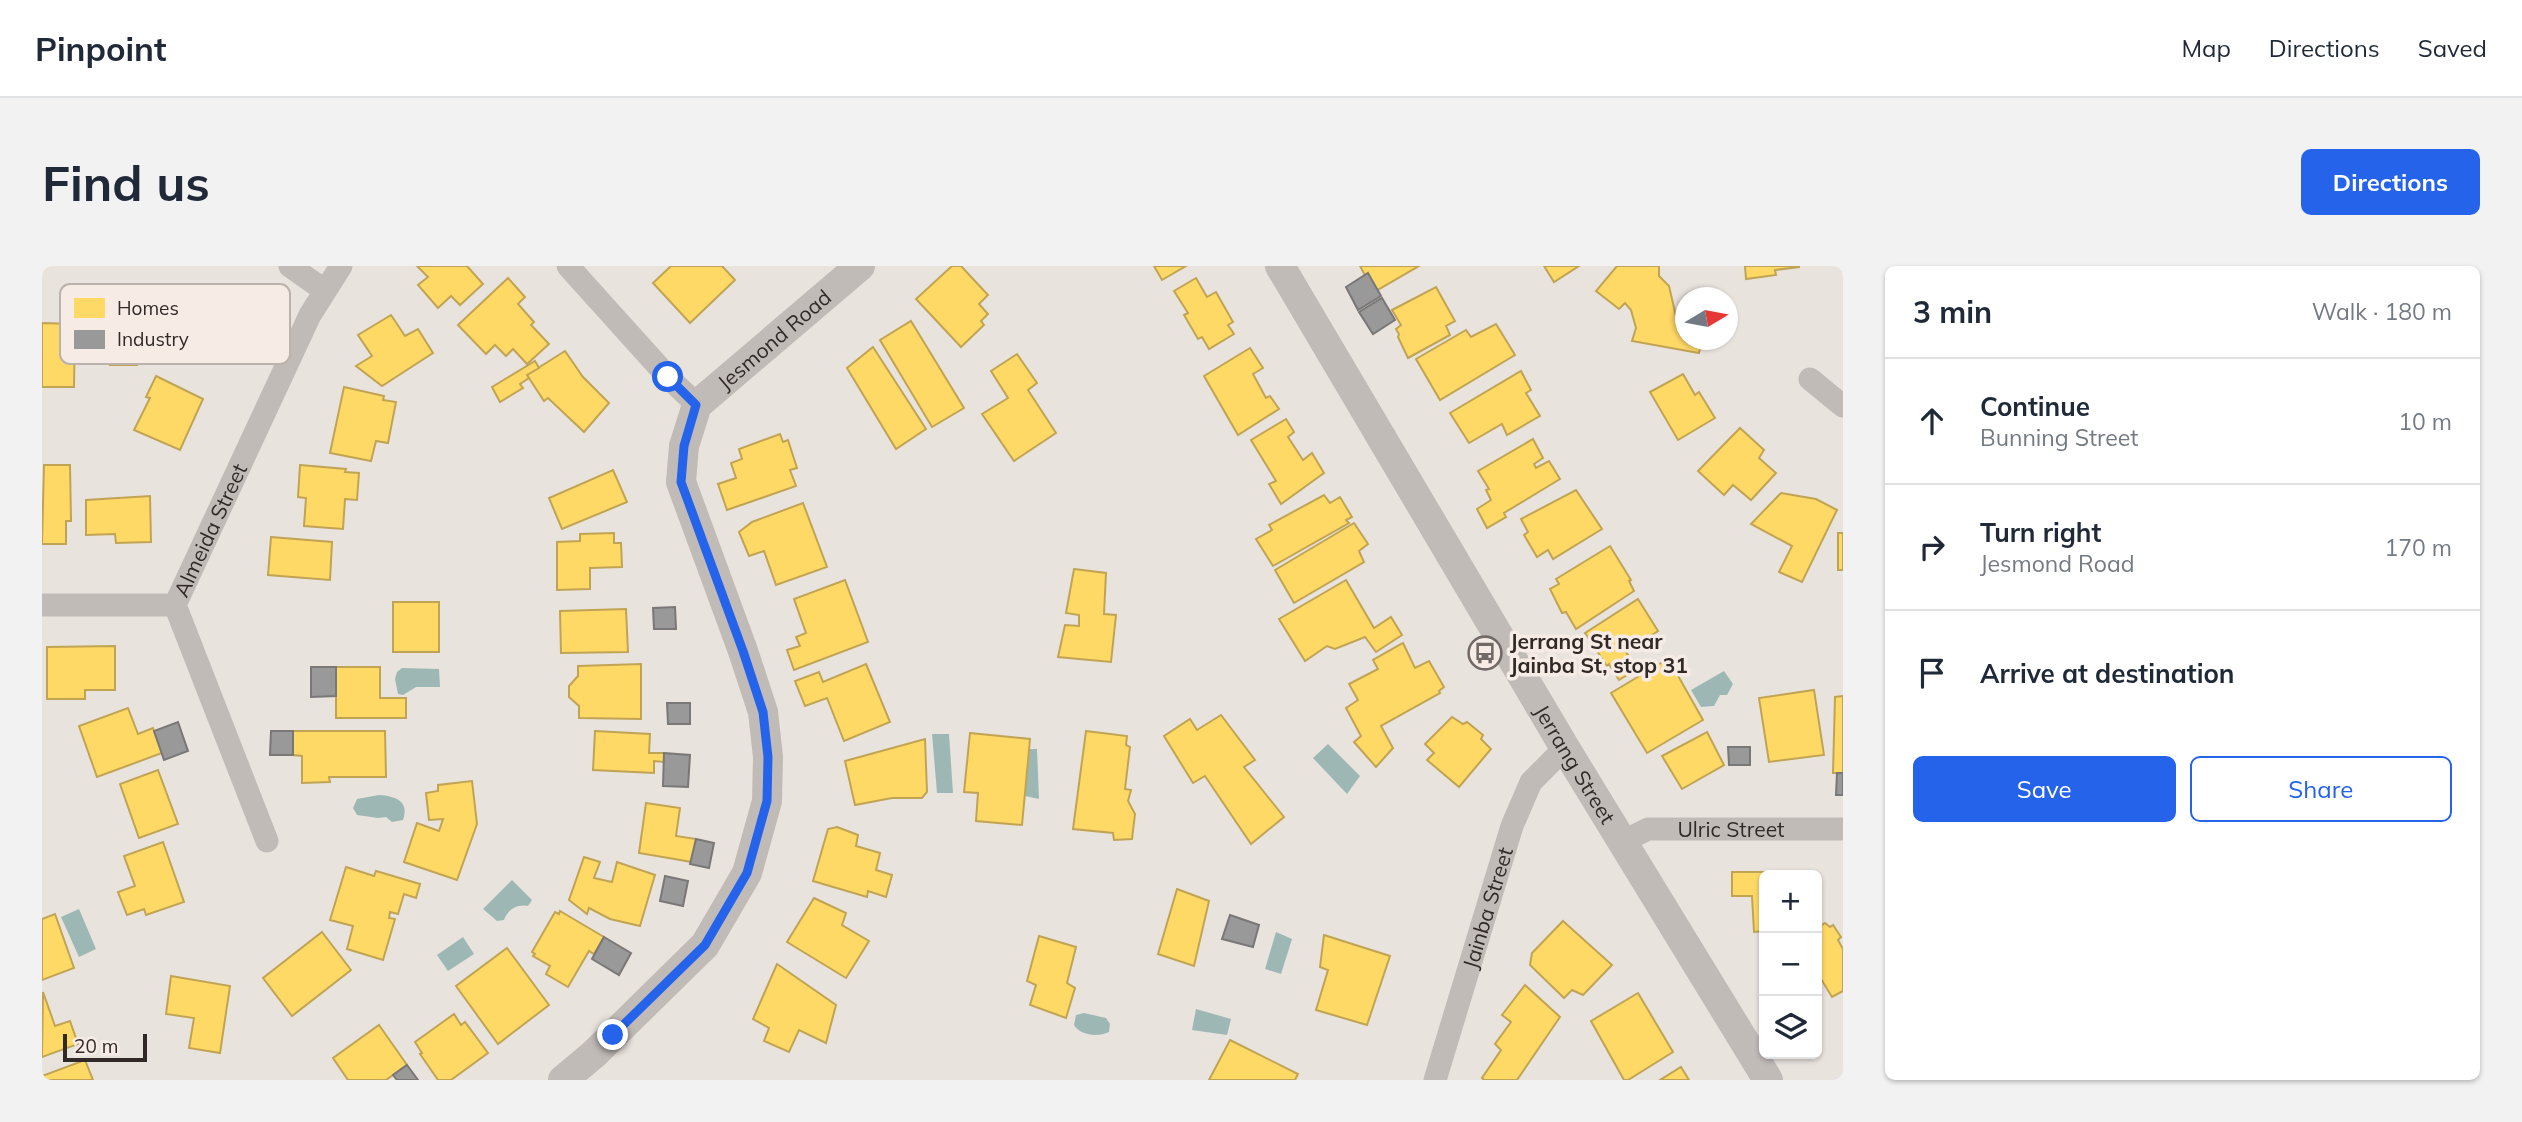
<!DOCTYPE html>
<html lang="en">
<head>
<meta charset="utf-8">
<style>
  body { margin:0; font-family:Mulish,sans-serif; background:#f2f2f3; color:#1f2937 }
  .controls { position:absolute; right:21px; bottom:21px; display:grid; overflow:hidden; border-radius:10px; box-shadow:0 2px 5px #0004 }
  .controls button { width:63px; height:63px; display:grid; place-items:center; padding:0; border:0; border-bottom:2px solid #e0e1e3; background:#fff; color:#1f2937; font:35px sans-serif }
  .compass { position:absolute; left:1633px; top:21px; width:63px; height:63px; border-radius:50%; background:#fff; box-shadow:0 2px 5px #0004; rotate:80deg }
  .scale { position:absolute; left:21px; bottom:18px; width:84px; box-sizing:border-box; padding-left:7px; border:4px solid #312927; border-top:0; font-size:19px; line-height:24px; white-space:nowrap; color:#312927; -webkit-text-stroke:5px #f6ece5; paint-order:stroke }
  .stop { position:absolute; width:21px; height:21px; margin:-16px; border:5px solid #2563eb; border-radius:50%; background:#fff }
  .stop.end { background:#2563eb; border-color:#fff; box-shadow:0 2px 7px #0008 }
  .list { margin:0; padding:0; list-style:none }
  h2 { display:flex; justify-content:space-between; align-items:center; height:91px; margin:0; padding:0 28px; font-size:30px }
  h2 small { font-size:23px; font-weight:400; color:#747a83 }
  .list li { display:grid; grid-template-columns:46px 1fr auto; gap:21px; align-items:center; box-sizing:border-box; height:126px; padding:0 28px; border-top:2px solid #e0e1e3 }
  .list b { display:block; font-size:26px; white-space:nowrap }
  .list p { margin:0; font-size:23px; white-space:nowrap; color:#747a83 }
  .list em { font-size:23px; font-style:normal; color:#747a83 }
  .actions { display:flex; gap:14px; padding:21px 28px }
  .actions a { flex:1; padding:16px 0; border:2px solid #2563eb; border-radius:10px; text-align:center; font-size:24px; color:#2563eb }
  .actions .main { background:#2563eb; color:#fff }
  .icon { flex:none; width:38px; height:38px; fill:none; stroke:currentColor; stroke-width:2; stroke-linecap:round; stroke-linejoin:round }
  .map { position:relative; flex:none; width:1801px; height:814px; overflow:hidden; border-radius:10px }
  header { display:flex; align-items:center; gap:42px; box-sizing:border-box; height:98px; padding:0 35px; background:#fff; border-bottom:2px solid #e0e1e3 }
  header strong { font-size:33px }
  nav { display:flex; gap:38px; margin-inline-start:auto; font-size:24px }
  .intro { display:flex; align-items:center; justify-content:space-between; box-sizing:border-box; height:168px; padding:0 42px }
  h1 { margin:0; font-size:49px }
  .button { padding:18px 32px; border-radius:10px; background:#2563eb; color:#fff; font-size:24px; font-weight:700 }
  main { display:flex; gap:42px; padding:0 42px }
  aside { flex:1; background:#fff; border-radius:10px; box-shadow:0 2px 5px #0004 }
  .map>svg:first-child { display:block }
  .water { fill:#9db8b4 }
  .homes { fill:#ffd966; stroke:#c1a453; stroke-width:2 }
  .industry { fill:#999; stroke:#7a7777; stroke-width:2 }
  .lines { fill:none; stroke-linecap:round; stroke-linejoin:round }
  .minor { stroke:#c1bbb8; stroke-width:23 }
  .tertiary { stroke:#c1bbb8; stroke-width:30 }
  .route { stroke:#2563eb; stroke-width:9 }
  .labels { text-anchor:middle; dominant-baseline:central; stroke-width:7; stroke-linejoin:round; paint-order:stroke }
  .street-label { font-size:21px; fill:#312927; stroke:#f6ece5 }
  .poi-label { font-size:21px; font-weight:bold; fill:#312927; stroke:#f6ece5; text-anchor:start }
  .key { fill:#f6ece5; stroke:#bbb2ac; stroke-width:2 }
  .key-label { font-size:19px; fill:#312927 }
</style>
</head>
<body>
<header>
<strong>Pinpoint</strong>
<nav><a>Map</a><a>Directions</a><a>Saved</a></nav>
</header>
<div class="intro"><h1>Find us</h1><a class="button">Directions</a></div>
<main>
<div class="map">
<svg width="1801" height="814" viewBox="0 0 1801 814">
  <rect width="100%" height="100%" fill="#e9e3de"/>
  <!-- water -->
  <g class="water">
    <path d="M 360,402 L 397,403 L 398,421 L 374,421 L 361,429 L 356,428 L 353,413 L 355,406 Z"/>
    <path d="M 1682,405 L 1691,418 L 1685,429 L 1678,429 L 1672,440 L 1659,441 L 1649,424 Z"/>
    <path d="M 890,468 L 907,468 L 911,527 L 895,527 Z"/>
    <path d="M 1286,478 L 1318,510 L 1305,528 L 1271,492 Z"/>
    <path d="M 978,483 L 995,483 L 997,533 L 983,530 Z"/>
    <path d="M 337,529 C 353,530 368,535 361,554 L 350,556 L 344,551 L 336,552 L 315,549 L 311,542 L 315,533 Z"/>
    <path d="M 470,614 L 490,634 L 486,640 C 474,638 466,644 462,654 L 455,655 L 441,643 Z"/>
    <path d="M 37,643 L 54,683 L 37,691 L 19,651 Z"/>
    <path d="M 1234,666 L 1250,673 L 1239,708 L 1223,703 Z"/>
    <path d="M 421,671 L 432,688 L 406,705 L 395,689 Z"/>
    <path d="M 1154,743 L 1189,753 L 1185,769 L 1150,764 Z"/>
    <path d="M 1042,747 L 1064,752 L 1068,758 L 1067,766 C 1056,771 1039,770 1032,759 L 1034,749 Z"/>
  </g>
  <!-- homes -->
  <g class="homes">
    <path d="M 375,0 L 425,0 L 441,18 L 418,39 L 409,30 L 396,42 L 376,19 L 386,11 Z"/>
    <path d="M 629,0 L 680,0 L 693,14 L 648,57 L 611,17 Z"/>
    <path d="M 910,0 L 919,0 L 946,29 L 937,38 L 946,48 L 939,55 L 942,59 L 919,81 L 874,33 Z"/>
    <path d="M 1112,0 L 1144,0 L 1120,14 Z"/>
    <path d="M 1318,0 L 1377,0 L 1332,26 Z"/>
    <path d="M 1502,0 L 1537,0 L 1512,16 Z"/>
    <path d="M 1575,0 L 1617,0 L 1617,10 L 1627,20 L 1636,59 L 1644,61 L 1644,74 L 1660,74 L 1657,87 L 1590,75 L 1594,62 L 1589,44 L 1583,37 L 1577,43 L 1554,25 Z"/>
    <path d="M 1703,0 L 1757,0 L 1757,1 L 1733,4 L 1734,9 L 1704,13 Z"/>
    <path d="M 466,12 L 483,31 L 476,38 L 492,56 L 489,59 L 507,78 L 485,98 L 471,83 L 464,90 L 453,79 L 444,88 L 416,59 Z"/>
    <path d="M 1154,12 L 1165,31 L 1174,26 L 1191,56 L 1186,59 L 1192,68 L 1167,83 L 1160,71 L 1156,73 L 1142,49 L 1146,47 L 1132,25 Z"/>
    <path d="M 1394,21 L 1413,55 L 1404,60 L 1408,69 L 1366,92 L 1356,71 L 1357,68 L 1354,63 L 1359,59 L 1350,44 Z"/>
    <path d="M 41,42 L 70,42 L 70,45 L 96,44 L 96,51 L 121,51 L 122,90 L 95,90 L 95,99 L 68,99 L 68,94 L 41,94 Z"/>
    <path d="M 349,49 L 363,70 L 376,63 L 391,87 L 340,120 L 314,100 L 330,90 L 316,69 Z"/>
    <path d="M 869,55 L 922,142 L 890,161 L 838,74 Z"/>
    <path d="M 0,57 L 33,58 L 32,121 L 0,121 Z"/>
    <path d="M 1454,58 L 1473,89 L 1398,134 L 1374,93 L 1424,64 L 1429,71 Z"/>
    <path d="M 831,81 L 884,163 L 854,183 L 805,102 Z"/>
    <path d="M 1208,82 L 1221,102 L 1211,108 L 1224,132 L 1228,130 L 1237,143 L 1196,169 L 1162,110 Z"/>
    <path d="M 523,85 L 541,111 L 567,137 L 542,166 L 506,132 L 502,135 L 485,109 Z"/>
    <path d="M 975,88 L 995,117 L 986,124 L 1014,167 L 972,195 L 940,148 L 966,132 L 949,105 Z"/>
    <path d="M 493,95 L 497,102 L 485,109 L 487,112 L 478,118 L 481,122 L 458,136 L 450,121 Z"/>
    <path d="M 1479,105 L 1489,124 L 1484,127 L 1498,150 L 1465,169 L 1460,158 L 1427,177 L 1408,147 Z"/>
    <path d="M 1641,108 L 1653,129 L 1657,126 L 1673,152 L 1636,174 L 1608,126 Z"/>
    <path d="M 114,110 L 161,133 L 138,184 L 92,164 L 108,132 L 104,131 Z"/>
    <path d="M 302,121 L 342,130 L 341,134 L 354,136 L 346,177 L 334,175 L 329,195 L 288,187 Z"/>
    <path d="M 1244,153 L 1252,166 L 1246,171 L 1261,194 L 1270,187 L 1282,207 L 1239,238 L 1227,218 L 1234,215 L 1209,174 Z"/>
    <path d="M 1698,162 L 1722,184 L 1717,192 L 1734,207 L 1709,234 L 1691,219 L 1682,229 L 1656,205 Z"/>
    <path d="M 738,168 L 741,176 L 746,174 L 755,202 L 748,204 L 754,220 L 685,244 L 676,218 L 694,212 L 689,197 L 700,193 L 697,183 Z"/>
    <path d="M 1491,173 L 1501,192 L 1492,198 L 1494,202 L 1507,195 L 1518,213 L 1462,247 L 1464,251 L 1445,262 L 1435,243 L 1449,234 L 1444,224 L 1447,223 L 1436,205 Z"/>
    <path d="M 2,199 L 28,199 L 29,255 L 24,255 L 24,278 L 0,278 Z"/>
    <path d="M 258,199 L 304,203 L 303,206 L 317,207 L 315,234 L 303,233 L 301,263 L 262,260 L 264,232 L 256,231 Z"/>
    <path d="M 571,204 L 585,236 L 520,263 L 507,232 Z"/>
    <path d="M 1534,224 L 1560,263 L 1511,293 L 1506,284 L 1495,291 L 1482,269 L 1486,266 L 1479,253 Z"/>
    <path d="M 1739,227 L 1774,233 L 1795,244 L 1760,316 L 1737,306 L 1750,280 L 1709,258 Z"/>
    <path d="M 1282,229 L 1288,237 L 1298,231 L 1310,251 L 1304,254 L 1307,257 L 1231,300 L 1214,273 L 1230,264 L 1227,259 Z"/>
    <path d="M 108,230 L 109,276 L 74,277 L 73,268 L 44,269 L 44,234 Z"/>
    <path d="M 761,237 L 785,301 L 734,319 L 722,285 L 707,290 L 697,266 L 710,256 Z"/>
    <path d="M 1312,257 L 1326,278 L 1317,285 L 1322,296 L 1252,337 L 1233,304 Z"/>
    <path d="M 572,267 L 572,277 L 579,277 L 580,301 L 548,302 L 548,323 L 515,324 L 515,276 L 538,275 L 538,268 Z"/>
    <rect x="1796" y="267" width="5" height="37"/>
    <path d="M 229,271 L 290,276 L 288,314 L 226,309 Z"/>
    <path d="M 1568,280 L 1589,314 L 1587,315 L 1592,325 L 1534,363 L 1524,346 L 1520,347 L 1508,323 L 1517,318 L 1514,313 Z"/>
    <path d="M 1032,303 L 1064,307 L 1062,348 L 1074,349 L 1069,396 L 1016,391 L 1023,359 L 1037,360 L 1037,349 L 1024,347 Z"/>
    <path d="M 803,314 L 826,376 L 752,404 L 745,384 L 758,380 L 754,371 L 764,367 L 752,333 Z"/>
    <path d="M 1304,314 L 1332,362 L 1349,351 L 1360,369 L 1334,386 L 1323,371 L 1293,383 L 1285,380 L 1263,395 L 1237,353 Z"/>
    <path d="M 1596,333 L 1616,365 L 1584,386 L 1595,403 L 1577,414 L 1567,398 L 1565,400 L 1543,367 Z"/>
    <rect x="351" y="336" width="46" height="50"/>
    <path d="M 584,343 L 586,386 L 519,387 L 518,345 Z"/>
    <path d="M 1361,377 L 1373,402 L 1387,395 L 1402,421 L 1397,425 L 1398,427 L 1339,460 L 1351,482 L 1334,501 L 1312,476 L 1319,470 L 1304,442 L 1316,434 L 1307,418 L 1336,403 L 1331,394 Z"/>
    <path d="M 73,380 L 73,424 L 43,424 L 43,433 L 5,433 L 5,381 Z"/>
    <path d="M 1629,391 L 1638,405 L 1635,408 L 1661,454 L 1605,487 L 1569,427 Z"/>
    <path d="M 599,398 L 599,453 L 537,452 L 537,440 L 527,431 L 527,420 L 536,410 L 536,400 Z"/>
    <path d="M 824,398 L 848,456 L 802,475 L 785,432 L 763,440 L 753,415 L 777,406 L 781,416 Z"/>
    <path d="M 294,401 L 338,401 L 338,432 L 364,432 L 364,452 L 294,452 Z"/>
    <path d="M 1772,424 L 1782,489 L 1727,496 L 1717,432 Z"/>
    <path d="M 1801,430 L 1801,507 L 1791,507 L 1793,431 Z"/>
    <path d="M 86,442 L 96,468 L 111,462 L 120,487 L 55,511 L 37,460 Z"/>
    <path d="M 1179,449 L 1213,494 L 1202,501 L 1242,551 L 1209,578 L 1163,510 L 1151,517 L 1122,470 L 1148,453 L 1155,464 Z"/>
    <path d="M 1410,451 L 1421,458 L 1425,456 L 1441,469 L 1439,473 L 1449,483 L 1417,521 L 1385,494 L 1392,487 L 1383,478 Z"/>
    <path d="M 251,465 L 343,465 L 344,511 L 287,511 L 288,516 L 260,517 L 260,490 L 251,489 Z"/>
    <path d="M 553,465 L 608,468 L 607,487 L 622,487 L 622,496 L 612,495 L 612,507 L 551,504 Z"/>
    <path d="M 1044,465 L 1085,470 L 1084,479 L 1088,481 L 1083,523 L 1089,524 L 1086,535 L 1093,548 L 1090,573 L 1072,574 L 1071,567 L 1031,563 Z"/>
    <path d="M 1665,466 L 1682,499 L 1640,523 L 1620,490 Z"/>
    <path d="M 928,467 L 988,473 L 980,559 L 934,555 L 936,527 L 922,526 Z"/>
    <path d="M 883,473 L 885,526 L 880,532 L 850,532 L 813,539 L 803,495 Z"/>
    <path d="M 116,504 L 136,558 L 97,572 L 78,518 Z"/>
    <path d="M 430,515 L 435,558 L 415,614 L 362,596 L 375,557 L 397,565 L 401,553 L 387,554 L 384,527 L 396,525 L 396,519 Z"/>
    <path d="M 604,537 L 638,542 L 634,570 L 654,573 L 650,596 L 597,587 Z"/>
    <path d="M 795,561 L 816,569 L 814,580 L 838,587 L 834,604 L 850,609 L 844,631 L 826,625 L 825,631 L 771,615 L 786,563 Z"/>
    <path d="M 121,576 L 142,636 L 104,649 L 102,643 L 85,649 L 76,626 L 93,620 L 82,590 Z"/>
    <path d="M 542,591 L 558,596 L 552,612 L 570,616 L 575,596 L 613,609 L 598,660 L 568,653 L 547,642 L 545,648 L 527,634 Z"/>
    <path d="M 304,601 L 332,610 L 334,605 L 378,618 L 374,632 L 362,628 L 356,648 L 348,646 L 347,652 L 353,653 L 341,694 L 305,683 L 311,660 L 288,654 Z"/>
    <path d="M 1690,606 L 1748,606 L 1749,609 L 1722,609 L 1722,665 L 1712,666 L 1710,630 L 1690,630 Z"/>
    <path d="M 1135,623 L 1167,635 L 1152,700 L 1116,688 Z"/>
    <path d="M 772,632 L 804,647 L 800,659 L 827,675 L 804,712 L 745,676 Z"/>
    <path d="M 518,645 L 562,671 L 552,688 L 547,685 L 526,721 L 504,708 L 508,700 L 491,690 L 493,688 L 490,686 L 513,646 L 517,648 Z"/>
    <path d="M 13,648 L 32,702 L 0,714 L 0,653 Z"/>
    <path d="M 1521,655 L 1570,699 L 1541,729 L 1530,724 L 1522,732 L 1488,699 L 1490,687 Z"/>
    <path d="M 1783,657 L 1788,661 L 1791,659 L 1799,671 L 1796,674 L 1801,683 L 1801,725 L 1790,731 L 1779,713 L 1775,715 L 1775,662 Z"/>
    <path d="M 280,666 L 309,704 L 250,750 L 221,712 Z"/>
    <path d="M 1282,669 L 1348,690 L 1325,759 L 1274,744 L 1286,704 L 1278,701 Z"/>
    <path d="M 997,670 L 1034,681 L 1025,717 L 1033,722 L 1024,752 L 988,739 L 994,719 L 985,715 Z"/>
    <path d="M 465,682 L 507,739 L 456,778 L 414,720 Z"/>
    <path d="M 735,698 L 794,739 L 784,777 L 757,764 L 747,786 L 722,775 L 727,762 L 711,753 Z"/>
    <path d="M 129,710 L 188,720 L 178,787 L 147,782 L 152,752 L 124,748 Z"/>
    <path d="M 1483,719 L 1518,751 L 1475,814 L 1442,814 L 1440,812 L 1459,784 L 1453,778 L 1469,756 L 1460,749 Z"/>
    <path d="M 1,726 L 13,760 L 28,755 L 36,778 L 0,791 Z"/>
    <path d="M 1596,727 L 1631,786 L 1586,814 L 1582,814 L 1549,755 Z"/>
    <path d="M 412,748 L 419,759 L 423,756 L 446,787 L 409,814 L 396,814 L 378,788 L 380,787 L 373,776 Z"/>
    <path d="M 337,759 L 365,799 L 344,814 L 306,814 L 291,792 Z"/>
    <path d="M 1188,774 L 1256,808 L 1253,814 L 1167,814 Z"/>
    <path d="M 43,794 L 51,814 L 0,814 L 0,810 Z"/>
    <path d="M 1639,801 L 1647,814 L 1618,814 Z"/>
  </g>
  <!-- industry -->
  <g class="industry">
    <path d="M 1326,7 L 1339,30 L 1316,44 L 1304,21 Z"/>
    <path d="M 1340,32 L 1353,54 L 1331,68 L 1317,46 Z"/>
    <path d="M 633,341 L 634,363 L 612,363 L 611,342 Z"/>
    <path d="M 269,401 L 294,401 L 294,430 L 269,431 Z"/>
    <path d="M 625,437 L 648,437 L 648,458 L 626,458 Z"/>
    <path d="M 136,456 L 146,485 L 122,494 L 112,465 Z"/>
    <path d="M 229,465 L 251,465 L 251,489 L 228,489 Z"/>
    <path d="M 1686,481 L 1708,481 L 1708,499 L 1687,499 Z"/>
    <path d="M 622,487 L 648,489 L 646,521 L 621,520 Z"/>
    <path d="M 1795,507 L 1801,507 L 1801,529 L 1794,529 Z"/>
    <path d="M 654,573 L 672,577 L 667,602 L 648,598 Z"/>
    <path d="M 623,610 L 646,615 L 641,640 L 618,635 Z"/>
    <path d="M 1188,649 L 1217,659 L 1211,681 L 1180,673 Z"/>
    <path d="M 562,671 L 589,687 L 577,709 L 550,693 Z"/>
    <path d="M 365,799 L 376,814 L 355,814 L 351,809 Z"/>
  </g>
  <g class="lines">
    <!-- minor -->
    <g class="minor">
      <path d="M 248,0 L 282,24"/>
      <path d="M 526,0 L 626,111 L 655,139"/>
      <path d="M 1768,113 L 1801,140"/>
      <path d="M 0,339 L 133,339"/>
      <path id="s1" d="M 225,575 L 133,339 L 268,49 L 299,0"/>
      <path id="s2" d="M 1580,576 L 1606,563 L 1801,563"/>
      <path id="s3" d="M 1393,814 L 1470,560 L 1489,516 L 1523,482"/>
    </g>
    <!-- tertiary -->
    <g class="tertiary">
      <path id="s4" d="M 1238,0 L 1523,482 L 1726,814"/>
      <path id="s5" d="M 521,814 L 552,788 L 663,679 L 705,607 L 725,535 L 726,491 L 721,446 L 701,385 L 639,216 L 642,180 L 655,139 L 818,0"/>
    </g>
  </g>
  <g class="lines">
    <!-- route -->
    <path class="route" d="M 571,769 L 663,679 L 705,607 L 725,535 L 726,491 L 721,446 L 701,385 L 639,216 L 642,180 L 654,139 L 626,111"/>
  </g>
  <!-- icons -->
  <defs>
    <symbol id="bus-ring" viewBox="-11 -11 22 22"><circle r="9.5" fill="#f6ece5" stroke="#716a67" stroke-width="1.5"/><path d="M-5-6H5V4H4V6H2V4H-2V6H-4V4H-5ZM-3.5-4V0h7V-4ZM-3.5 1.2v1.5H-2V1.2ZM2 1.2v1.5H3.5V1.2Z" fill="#716a67"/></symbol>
  </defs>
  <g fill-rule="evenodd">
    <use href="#bus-ring" x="1424" y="368" width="38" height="38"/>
  </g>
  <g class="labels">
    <!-- street labels -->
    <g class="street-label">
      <text stroke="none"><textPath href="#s5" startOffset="868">Jesmond Road</textPath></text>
      <text stroke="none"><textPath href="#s1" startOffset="336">Almeida Street</textPath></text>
      <text stroke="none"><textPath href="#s4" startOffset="579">Jerrang Street</textPath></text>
      <text stroke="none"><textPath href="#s2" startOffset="112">Ulric Street</textPath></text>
      <text stroke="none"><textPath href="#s3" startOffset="180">Jainba Street</textPath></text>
    </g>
    <!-- poi labels -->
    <g class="poi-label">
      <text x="1468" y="375">Jerrang St near<tspan x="1468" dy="24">Jainba St, stop 31</tspan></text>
    </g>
  </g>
  <!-- legend -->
  <rect x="18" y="18" width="230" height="80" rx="10" class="key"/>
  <rect x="32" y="32" width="31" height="20" fill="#ffd966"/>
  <rect x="32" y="64" width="31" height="19" fill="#999"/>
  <g class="key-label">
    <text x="75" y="49">Homes</text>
    <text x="75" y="80">Industry</text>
  </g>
</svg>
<div class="controls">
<button>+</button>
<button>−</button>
<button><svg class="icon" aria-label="layers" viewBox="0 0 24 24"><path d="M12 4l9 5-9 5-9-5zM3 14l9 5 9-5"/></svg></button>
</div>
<svg class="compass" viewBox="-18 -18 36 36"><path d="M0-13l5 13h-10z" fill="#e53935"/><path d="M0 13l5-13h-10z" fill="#747a83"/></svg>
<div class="scale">20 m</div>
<div class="stop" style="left:626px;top:111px"></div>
<div class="stop end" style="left:571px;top:769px"></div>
</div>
<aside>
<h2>3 min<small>Walk · 180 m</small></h2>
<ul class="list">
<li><svg class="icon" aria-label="ahead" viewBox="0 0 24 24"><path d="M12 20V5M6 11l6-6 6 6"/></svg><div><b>Continue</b><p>Bunning Street</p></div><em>10 m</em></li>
<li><svg class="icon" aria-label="right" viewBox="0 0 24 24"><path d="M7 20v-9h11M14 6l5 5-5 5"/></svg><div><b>Turn right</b><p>Jesmond Road</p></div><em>170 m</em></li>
<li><svg class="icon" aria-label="arrive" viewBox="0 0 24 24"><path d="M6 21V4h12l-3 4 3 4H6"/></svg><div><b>Arrive at destination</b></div></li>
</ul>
<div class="actions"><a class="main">Save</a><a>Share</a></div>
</aside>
</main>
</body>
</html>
